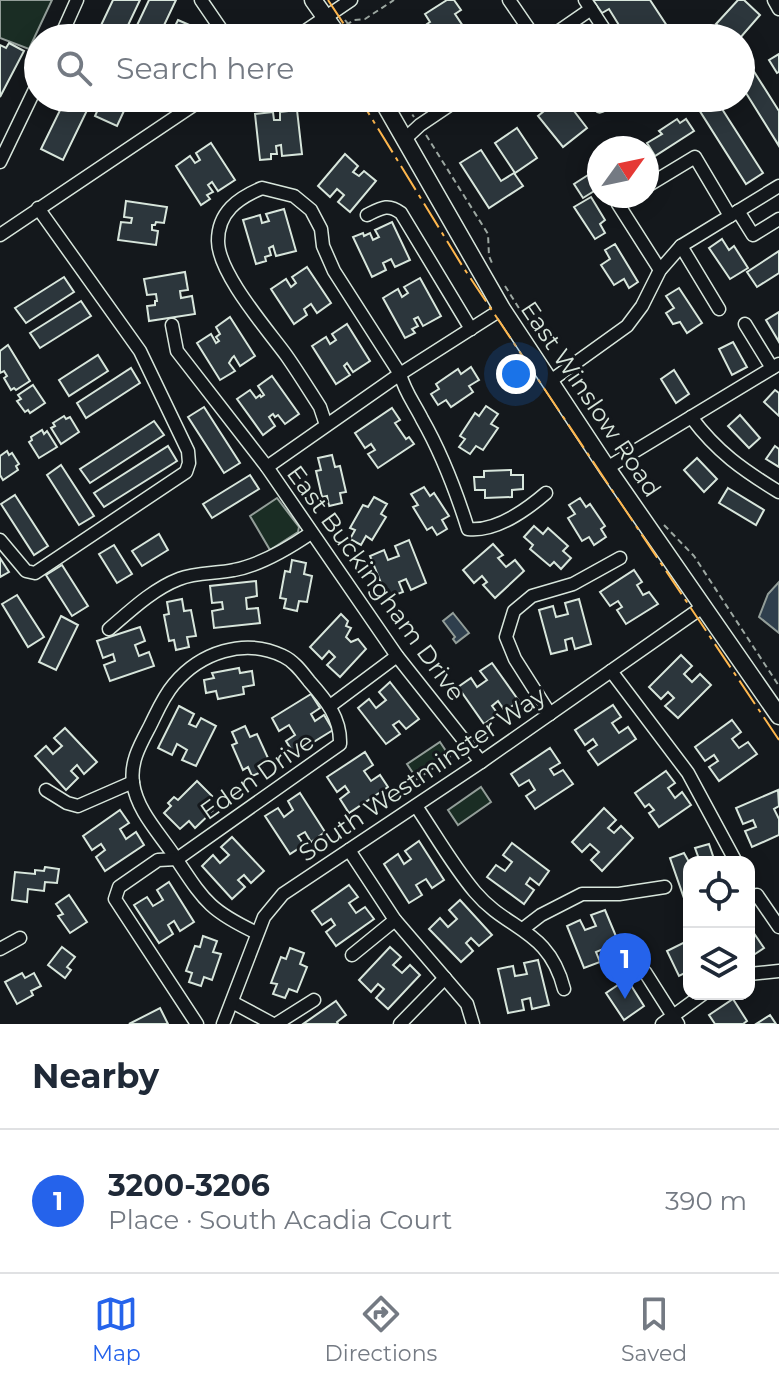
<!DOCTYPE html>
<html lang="en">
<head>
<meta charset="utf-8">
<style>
  body { margin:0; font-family:Montserrat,sans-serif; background:#f2f2f3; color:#1f2937 }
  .controls { position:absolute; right:24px; bottom:24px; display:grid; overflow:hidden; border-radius:16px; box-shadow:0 4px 20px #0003 }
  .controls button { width:72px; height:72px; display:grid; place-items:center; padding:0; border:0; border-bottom:2px solid #e0e1e3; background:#fff; color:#1f2937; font:40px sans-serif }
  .compass { position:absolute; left:587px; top:136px; width:72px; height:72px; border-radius:50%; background:#fff; box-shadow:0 4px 20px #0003; rotate:57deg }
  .you { position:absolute; left:516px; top:374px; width:28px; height:28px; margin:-20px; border:6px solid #fff; border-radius:50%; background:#1a73e8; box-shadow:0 0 0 12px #1a73e833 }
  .badge { display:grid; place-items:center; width:52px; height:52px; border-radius:50%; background:#2563eb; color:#fff; font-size:26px; font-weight:700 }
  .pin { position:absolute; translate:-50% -66px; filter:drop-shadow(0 2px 4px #0008) }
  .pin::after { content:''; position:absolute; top:42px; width:28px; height:24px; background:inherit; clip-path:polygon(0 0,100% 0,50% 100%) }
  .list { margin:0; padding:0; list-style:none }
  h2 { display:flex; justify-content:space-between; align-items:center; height:104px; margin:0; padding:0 32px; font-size:34px }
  h2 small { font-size:26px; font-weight:400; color:#747a83 }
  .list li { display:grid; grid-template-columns:52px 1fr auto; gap:24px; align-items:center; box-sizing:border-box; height:144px; padding:0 32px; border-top:2px solid #e0e1e3 }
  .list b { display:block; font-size:30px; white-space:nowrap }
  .list p { margin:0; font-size:26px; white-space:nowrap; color:#747a83 }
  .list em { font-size:26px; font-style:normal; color:#747a83 }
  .icon { flex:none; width:44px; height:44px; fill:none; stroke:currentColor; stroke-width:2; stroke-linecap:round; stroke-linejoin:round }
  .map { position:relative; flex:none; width:779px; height:1024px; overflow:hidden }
  .search { position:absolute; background:#fff; box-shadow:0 4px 20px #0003; left:24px; right:24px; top:24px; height:88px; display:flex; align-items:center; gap:20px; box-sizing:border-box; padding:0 28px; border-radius:44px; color:#747a83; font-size:30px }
  .sheet { height:248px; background:#fff }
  nav { display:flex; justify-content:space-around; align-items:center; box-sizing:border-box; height:112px; border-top:2px solid #e0e1e3; background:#fff; font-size:22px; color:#747a83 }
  nav a { display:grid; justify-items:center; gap:4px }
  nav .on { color:#2563eb }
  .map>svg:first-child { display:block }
  .green { fill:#1a2d24; stroke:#939e99; stroke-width:2 }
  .water { fill:#2f3f4d; stroke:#939e99; stroke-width:2 }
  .building { fill:#2c363c; stroke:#d8e6dc; stroke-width:2 }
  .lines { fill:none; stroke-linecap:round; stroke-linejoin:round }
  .minor-casing { stroke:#d8e6dc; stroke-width:15 }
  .major-casing { stroke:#d8e6dc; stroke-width:19 }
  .path { stroke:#9da8a2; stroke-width:2; stroke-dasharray:6 4; stroke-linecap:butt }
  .minor { stroke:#14181c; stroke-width:12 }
  .major { stroke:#14181c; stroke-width:16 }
  .power { stroke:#ffb74d; stroke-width:2; stroke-dasharray:28 6 4 6; stroke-linecap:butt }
  .labels { text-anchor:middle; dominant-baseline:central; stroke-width:6; stroke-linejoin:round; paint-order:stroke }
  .street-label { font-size:24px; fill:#d8e6dc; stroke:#14181c }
</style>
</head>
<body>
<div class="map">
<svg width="779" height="1024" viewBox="0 0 779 1024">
  <rect width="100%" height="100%" fill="#14181c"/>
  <!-- green -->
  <g class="green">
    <path d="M 0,0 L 52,0 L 29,49 L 0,38 Z"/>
    <path d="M 277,498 L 299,527 L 298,532 L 270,550 L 250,516 Z"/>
    <path d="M 440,742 L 450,757 L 417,779 L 407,764 Z"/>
    <path d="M 481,787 L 491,802 L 458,825 L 448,810 Z"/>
  </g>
  <!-- water -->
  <g class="water">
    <path d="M 779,582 L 779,633 L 759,617 L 768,594 Z"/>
    <path d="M 453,613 L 469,633 L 456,643 L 453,639 L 455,637 L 443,621 Z"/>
  </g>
  <!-- building -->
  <g class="building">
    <path d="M 113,0 L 140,0 L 122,38 L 95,38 Z"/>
    <path d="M 149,0 L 176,0 L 158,38 L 131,38 Z"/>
    <path d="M 447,0 L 454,0 L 461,10 L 455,14 L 465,29 L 450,38 L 440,38 L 436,32 L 433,34 L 427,24 L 430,22 L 425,14 Z"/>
    <path d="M 593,0 L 650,0 L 675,38 L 627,38 L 609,9 L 602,13 Z"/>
    <path d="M 738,0 L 744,0 L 760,15 L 740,38 L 732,38 L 716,24 Z"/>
    <path d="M 178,20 L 214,36 L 214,38 L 169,38 Z"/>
    <path d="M 9,43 L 24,51 L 0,97 L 0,45 L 6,48 Z"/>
    <path d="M 779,54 L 779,72 L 777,73 L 769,60 Z"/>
    <path d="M 753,70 L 779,111 L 779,146 L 741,85 L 741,77 Z"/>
    <path d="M 66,98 L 93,98 L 63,160 L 41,149 Z"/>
    <path d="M 103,98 L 130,98 L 117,126 L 95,116 Z"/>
    <path d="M 560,98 L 564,98 L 587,128 L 563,147 L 538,116 Z"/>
    <path d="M 708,98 L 715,98 L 763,173 L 746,184 L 696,105 Z"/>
    <path d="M 297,110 L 302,154 L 282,156 L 281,145 L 276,146 L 277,154 L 271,154 L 271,159 L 260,160 L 255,114 L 273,112 L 274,120 L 280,120 L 280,112 Z"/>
    <path d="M 677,119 L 680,123 L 686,119 L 694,131 L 655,156 L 647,143 L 662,134 L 659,131 Z"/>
    <path d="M 517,128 L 537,158 L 515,173 L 495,143 Z"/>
    <path d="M 211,143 L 235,180 L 218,191 L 212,182 L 208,185 L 213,192 L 207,195 L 210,199 L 201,205 L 176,166 L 190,156 L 195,163 L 200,160 L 196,153 Z"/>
    <path d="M 481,150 L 501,181 L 514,173 L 523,186 L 489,208 L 460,163 Z"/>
    <path d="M 345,154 L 358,166 L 353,172 L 359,176 L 364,171 L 376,181 L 350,212 L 338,202 L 344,195 L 337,189 L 330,197 L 318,186 Z"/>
    <path d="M 599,168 L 599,188 L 583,198 L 574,184 Z"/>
    <path d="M 591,197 L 605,220 L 600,224 L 605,233 L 595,239 L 574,207 Z"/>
    <path d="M 126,201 L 167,207 L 164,223 L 156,222 L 155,225 L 152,225 L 152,230 L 158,231 L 156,245 L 118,240 L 121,222 L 131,223 L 132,218 L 124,217 Z"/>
    <path d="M 284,209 L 296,251 L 276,256 L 273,246 L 269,248 L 271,255 L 265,257 L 266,261 L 256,264 L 243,220 L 260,215 L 262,223 L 269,221 L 266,214 Z"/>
    <path d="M 392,222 L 410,260 L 395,267 L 391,259 L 383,263 L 386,270 L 372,277 L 353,237 L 363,233 L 364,236 L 370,233 L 373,240 L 379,237 L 375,230 Z"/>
    <path d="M 722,239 L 729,250 L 734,246 L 748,268 L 730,279 L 709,248 Z"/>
    <path d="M 615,244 L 638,282 L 629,288 L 624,279 L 614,285 L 601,265 L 610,259 L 605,250 Z"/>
    <path d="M 779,251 L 779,273 L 757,287 L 747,272 Z"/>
    <path d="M 307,267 L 331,303 L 317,313 L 311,304 L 304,309 L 307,315 L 294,324 L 271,289 L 286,279 L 291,287 L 296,283 L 292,277 Z"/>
    <path d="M 185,272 L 188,290 L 180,291 L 181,298 L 192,296 L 195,314 L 149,321 L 147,306 L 155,305 L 155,301 L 157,301 L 156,294 L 147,295 L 144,279 Z"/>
    <path d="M 64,277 L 74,292 L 26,323 L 15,308 Z"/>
    <path d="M 420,278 L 441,316 L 423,326 L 418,317 L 414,319 L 418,326 L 412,329 L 415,333 L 405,338 L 383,298 L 398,289 L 402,297 L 408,293 L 404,287 Z"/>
    <path d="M 679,288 L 702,323 L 687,333 L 680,322 L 673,324 L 666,313 L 674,308 L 666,296 Z"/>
    <path d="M 81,301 L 91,316 L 40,348 L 30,333 Z"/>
    <path d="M 779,312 L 779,342 L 766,320 Z"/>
    <path d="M 230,317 L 255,356 L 240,366 L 234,356 L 232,358 L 229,363 L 235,371 L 220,380 L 197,343 L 211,334 L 216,343 L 219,341 L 216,337 L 220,334 L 216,327 Z"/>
    <path d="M 347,324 L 370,361 L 353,372 L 347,363 L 344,366 L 350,375 L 336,384 L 312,346 L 326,337 L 330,344 L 336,340 L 332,334 Z"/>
    <path d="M 733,342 L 747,367 L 732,375 L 719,349 Z"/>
    <path d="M 8,345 L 30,381 L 16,390 L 14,388 L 11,390 L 4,378 L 7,376 L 4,371 L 0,373 L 0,351 Z"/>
    <path d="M 98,355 L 108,371 L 69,396 L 59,380 Z"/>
    <path d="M 471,367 L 479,380 L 469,386 L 473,392 L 451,407 L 446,400 L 438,405 L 431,394 L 439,389 L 436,384 L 458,369 L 461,374 Z"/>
    <path d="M 131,368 L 140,383 L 86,418 L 77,403 Z"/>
    <path d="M 674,370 L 689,394 L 676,403 L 661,379 Z"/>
    <path d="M 272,376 L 299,414 L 285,424 L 278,415 L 275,417 L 273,414 L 269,417 L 275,426 L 263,435 L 237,399 L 250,390 L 256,398 L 260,395 L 261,397 L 264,395 L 258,386 Z"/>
    <path d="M 33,385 L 45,403 L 30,413 L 28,410 L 25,412 L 17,401 L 21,399 L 18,395 Z"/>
    <path d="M 775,390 L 779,393 L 779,416 L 764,402 Z"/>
    <path d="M 486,406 L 498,414 L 491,424 L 498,428 L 483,450 L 476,446 L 470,454 L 459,447 L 465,439 L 460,436 L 475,413 L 479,416 Z"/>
    <path d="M 204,407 L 240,463 L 224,473 L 188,417 Z"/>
    <path d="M 392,408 L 400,420 L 395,423 L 406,439 L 409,437 L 414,444 L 378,468 L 368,454 L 375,450 L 371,444 L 365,448 L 355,433 Z"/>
    <path d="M 740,415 L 760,438 L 749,448 L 728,426 Z"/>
    <path d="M 64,416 L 66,419 L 70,417 L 79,432 L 61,444 L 51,428 L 55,426 L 53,423 Z"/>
    <path d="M 154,421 L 164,435 L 90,483 L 80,469 Z"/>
    <path d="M 42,430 L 44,434 L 47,431 L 57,447 L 39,458 L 29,442 L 32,440 L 31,437 Z"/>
    <path d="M 168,446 L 177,461 L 104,507 L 94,493 Z"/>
    <path d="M 775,446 L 779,449 L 779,467 L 766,459 Z"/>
    <path d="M 7,451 L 9,455 L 12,453 L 19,464 L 16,466 L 18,470 L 3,480 L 0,475 L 0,456 Z"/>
    <path d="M 332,455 L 335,467 L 340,466 L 346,492 L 340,493 L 342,503 L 329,506 L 327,496 L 322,497 L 316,471 L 321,470 L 318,458 Z"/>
    <path d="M 697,458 L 717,479 L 704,492 L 684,470 Z"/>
    <path d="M 61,465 L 94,516 L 79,525 L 47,475 Z"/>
    <path d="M 511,470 L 511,475 L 523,475 L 523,489 L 512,490 L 512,497 L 485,498 L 485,490 L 475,490 L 474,477 L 484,477 L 484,471 Z"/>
    <path d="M 250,475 L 259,489 L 212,518 L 203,504 Z"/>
    <path d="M 424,487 L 430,496 L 434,493 L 449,516 L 442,520 L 447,529 L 437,535 L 432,527 L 427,530 L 413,507 L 418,505 L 411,494 Z"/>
    <path d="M 728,488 L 764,510 L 756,525 L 719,503 Z"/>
    <path d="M 15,495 L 48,546 L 34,555 L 1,504 Z"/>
    <path d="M 374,497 L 387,504 L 381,514 L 386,517 L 372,540 L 366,536 L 361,545 L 350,539 L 355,530 L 350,528 L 363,505 L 368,507 Z"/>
    <path d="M 580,498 L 586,507 L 590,504 L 605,526 L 601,529 L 606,537 L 594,545 L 589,537 L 582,541 L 568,518 L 575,514 L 569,505 Z"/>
    <path d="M 534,526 L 543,534 L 548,528 L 568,546 L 563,551 L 571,558 L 561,569 L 554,562 L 550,566 L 530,549 L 533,545 L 524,537 Z"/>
    <path d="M 159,534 L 168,550 L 142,566 L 132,551 Z"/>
    <path d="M 409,540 L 426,583 L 411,590 L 406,579 L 399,582 L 403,592 L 387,598 L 370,556 L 384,550 L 388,560 L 399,556 L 395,546 Z"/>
    <path d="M 493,544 L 503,555 L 498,558 L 506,567 L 515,560 L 524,571 L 495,598 L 483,585 L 487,582 L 482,576 L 474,583 L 463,570 Z"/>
    <path d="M 114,545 L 132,574 L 117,583 L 99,554 Z"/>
    <path d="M 0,558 L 9,572 L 0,577 Z"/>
    <path d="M 292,560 L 306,563 L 304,574 L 312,576 L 307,602 L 299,601 L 297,611 L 284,608 L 286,599 L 280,598 L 285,571 L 290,572 Z"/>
    <path d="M 62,565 L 88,606 L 72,616 L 46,575 Z"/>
    <path d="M 634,570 L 642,582 L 637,585 L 643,595 L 649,592 L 658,604 L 626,624 L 617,610 L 622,607 L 618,601 L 610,606 L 600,592 Z"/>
    <path d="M 256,581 L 257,596 L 246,598 L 247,609 L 258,608 L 260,623 L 214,628 L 212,611 L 223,609 L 222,602 L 212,603 L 210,586 Z"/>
    <path d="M 17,595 L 44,637 L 28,647 L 2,604 Z"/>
    <path d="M 182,599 L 184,611 L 191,610 L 196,636 L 187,637 L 189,647 L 176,650 L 174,640 L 169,641 L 164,615 L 169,614 L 167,602 Z"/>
    <path d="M 579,599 L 591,644 L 575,649 L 572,638 L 565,640 L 567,650 L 551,654 L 539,610 L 553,606 L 556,617 L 568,614 L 565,603 Z"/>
    <path d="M 341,614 L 348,621 L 346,626 L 351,628 L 346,637 L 351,642 L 358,639 L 366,649 L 340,677 L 327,665 L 335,657 L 329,651 L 322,659 L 310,647 Z"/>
    <path d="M 61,616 L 78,625 L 56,670 L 39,662 Z"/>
    <path d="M 140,627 L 145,641 L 135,645 L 139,656 L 149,652 L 154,666 L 110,681 L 104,665 L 115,661 L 113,654 L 103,658 L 97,641 Z"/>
    <path d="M 681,655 L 692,666 L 684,674 L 692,682 L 700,674 L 711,685 L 678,718 L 665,706 L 674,698 L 668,692 L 661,699 L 649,687 Z"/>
    <path d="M 492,663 L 519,701 L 505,711 L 498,701 L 492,706 L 498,714 L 484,724 L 458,687 L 471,678 L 477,687 L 487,680 L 480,671 Z"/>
    <path d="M 239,668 L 240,673 L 252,671 L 254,685 L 243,687 L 244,694 L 218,699 L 216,691 L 206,693 L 204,680 L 214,678 L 212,673 Z"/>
    <path d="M 390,682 L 419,719 L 406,729 L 399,721 L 393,725 L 400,734 L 386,744 L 358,708 L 369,699 L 376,708 L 386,700 L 379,692 Z"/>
    <path d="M 311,694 L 320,708 L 311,714 L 315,721 L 324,715 L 333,730 L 294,754 L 286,741 L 295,735 L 289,725 L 279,731 L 272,718 Z"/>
    <path d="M 613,705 L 621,717 L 612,723 L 619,733 L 628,727 L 636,739 L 598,765 L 588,751 L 597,745 L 593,739 L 585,745 L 575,730 Z"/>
    <path d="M 179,706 L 194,714 L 189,724 L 196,727 L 201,718 L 216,726 L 196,766 L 182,760 L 187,750 L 177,744 L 172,755 L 158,748 Z"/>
    <path d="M 732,720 L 741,732 L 732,739 L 739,748 L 748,742 L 757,754 L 719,781 L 709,767 L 718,761 L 714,755 L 705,761 L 695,747 Z"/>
    <path d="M 245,726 L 250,737 L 257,734 L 268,758 L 260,762 L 264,771 L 252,776 L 248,767 L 243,770 L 232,745 L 237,743 L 232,732 Z"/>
    <path d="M 65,728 L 97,762 L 84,774 L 77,765 L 71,771 L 78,778 L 66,790 L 35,756 L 46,746 L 53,754 L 62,746 L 54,738 Z"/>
    <path d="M 550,748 L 560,763 L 550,769 L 554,775 L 563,770 L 573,784 L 535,809 L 526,796 L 535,790 L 529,780 L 519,786 L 511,774 Z"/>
    <path d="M 365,752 L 373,765 L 364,771 L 371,781 L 380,775 L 388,787 L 349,813 L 340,799 L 349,792 L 345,786 L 337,792 L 327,777 Z"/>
    <path d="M 666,771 L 675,783 L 668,788 L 675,798 L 682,792 L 691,805 L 659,827 L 649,813 L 654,810 L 649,804 L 645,807 L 635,793 Z"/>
    <path d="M 197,781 L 212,796 L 205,803 L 213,811 L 195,828 L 189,821 L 180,829 L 164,813 L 171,806 L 168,803 L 174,797 L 178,800 Z"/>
    <path d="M 778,790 L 779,806 L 774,809 L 779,819 L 779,835 L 752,847 L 745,831 L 756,827 L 753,820 L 743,824 L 736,808 Z"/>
    <path d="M 300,793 L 325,832 L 311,842 L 305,832 L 298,836 L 304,845 L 290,854 L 265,816 L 278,808 L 284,817 L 293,810 L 288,801 Z"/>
    <path d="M 604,808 L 616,820 L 608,828 L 614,833 L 621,826 L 633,838 L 602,871 L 591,860 L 599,852 L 590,844 L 582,852 L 572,842 Z"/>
    <path d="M 120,810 L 129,823 L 120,829 L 126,839 L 136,832 L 144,845 L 105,871 L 96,857 L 105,850 L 101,844 L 92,850 L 83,836 Z"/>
    <path d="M 232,837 L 264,871 L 251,883 L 244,875 L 238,880 L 245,887 L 232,899 L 202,866 L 213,855 L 220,863 L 229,855 L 221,847 Z"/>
    <path d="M 419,841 L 444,880 L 432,888 L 426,879 L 416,885 L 422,895 L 409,903 L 384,864 L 398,854 L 404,864 L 411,859 L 405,851 Z"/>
    <path d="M 512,843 L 549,871 L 539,885 L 530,878 L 526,884 L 534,890 L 524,904 L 487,877 L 496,865 L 505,871 L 512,862 L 503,855 Z"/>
    <path d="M 709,844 L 715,862 L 690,862 L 699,859 L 695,848 Z"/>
    <path d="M 684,853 L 689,862 L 689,899 L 685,901 L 670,858 Z"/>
    <path d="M 45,867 L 59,869 L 57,883 L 45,882 L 44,891 L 28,889 L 27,902 L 12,900 L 15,872 L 35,874 L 35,870 L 44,871 Z"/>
    <path d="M 169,882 L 194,922 L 180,931 L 174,921 L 168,925 L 173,934 L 159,943 L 134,905 L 147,897 L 153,906 L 163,900 L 157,890 Z"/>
    <path d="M 349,885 L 358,897 L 349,903 L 356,913 L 365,907 L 374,919 L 336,946 L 326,932 L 335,925 L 331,919 L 322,925 L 312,911 Z"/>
    <path d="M 69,895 L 87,922 L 70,933 L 58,916 L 63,914 L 56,904 Z"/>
    <path d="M 460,900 L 492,935 L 479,946 L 471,938 L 466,943 L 473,951 L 461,962 L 429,929 L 440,918 L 448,927 L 457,919 L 449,910 Z"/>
    <path d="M 605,910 L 623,953 L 607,959 L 603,949 L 596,952 L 600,962 L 584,968 L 567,926 L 580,920 L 585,930 L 596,926 L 591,915 Z"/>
    <path d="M 749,926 L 764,948 L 749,958 Z"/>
    <path d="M 203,936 L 217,941 L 213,952 L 221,954 L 212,980 L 204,977 L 201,986 L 189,982 L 192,973 L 186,971 L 195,946 L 200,947 Z"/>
    <path d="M 689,940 L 689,971 L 679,976 L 667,951 Z"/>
    <path d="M 62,947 L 75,957 L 67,967 L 71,970 L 65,978 L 48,965 Z"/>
    <path d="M 390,947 L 401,957 L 393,965 L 402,973 L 410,965 L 420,975 L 388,1009 L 376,998 L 384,989 L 378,984 L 371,992 L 359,980 Z"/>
    <path d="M 290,948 L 304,953 L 300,964 L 307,967 L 297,992 L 289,989 L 285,998 L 273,994 L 277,984 L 271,983 L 281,957 L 286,959 Z"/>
    <path d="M 538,960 L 549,1005 L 532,1009 L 530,998 L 522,1000 L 524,1010 L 508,1013 L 498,969 L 513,966 L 515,976 L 527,974 L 524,963 Z"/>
    <path d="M 22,973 L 25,978 L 34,973 L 41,986 L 31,991 L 33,995 L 17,1004 L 5,982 Z"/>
    <path d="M 627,979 L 644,1006 L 624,1020 L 606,993 Z"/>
    <path d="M 733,999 L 747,1021 L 743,1024 L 715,1024 L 709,1015 Z"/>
    <path d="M 336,1001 L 346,1015 L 337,1022 L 338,1024 L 303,1024 Z"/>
    <path d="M 160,1008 L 168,1024 L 129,1024 Z"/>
    <path d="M 770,1015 L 776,1024 L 756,1024 Z"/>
  </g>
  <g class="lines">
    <defs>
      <g id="minor">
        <path d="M 201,0 L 227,38"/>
        <path d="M 509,0 L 535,38"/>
        <path d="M 585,0 L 610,38"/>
        <path d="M 774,0 L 779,9"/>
        <path d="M 60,38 L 77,0"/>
        <path d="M 295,38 L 351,0"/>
        <path d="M 549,38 L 591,9"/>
        <path d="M 593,98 L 600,106 L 618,98"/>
        <path d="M 406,138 L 420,125 L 460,98"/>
        <path d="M 0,162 L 38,83"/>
        <path d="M 647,186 L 695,157 L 730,216"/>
        <path d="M 631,196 L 618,204 L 660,270"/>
        <path d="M 738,211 L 753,235 L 779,219"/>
        <path d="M 367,215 C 381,208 388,203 401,213 L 471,329"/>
        <path d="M 0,235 L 204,98"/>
        <path d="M 681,246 L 719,309"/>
        <path d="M 745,324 L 772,368"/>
        <path d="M 172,325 L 177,351 L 267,467 L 397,656 L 481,762"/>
        <path d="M 549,382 L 627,326 L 642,306 L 660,270 L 681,246 L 779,186"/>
        <path d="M 691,417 C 717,452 743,470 779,492"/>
        <path d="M 326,425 L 320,407 C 309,390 298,372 286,355 C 267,329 218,273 218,241 C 218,212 238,198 262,188 L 294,196 L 311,210 L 321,229 L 323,246 L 334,271 L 400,374 C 405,392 414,403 422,419 C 442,454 456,491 468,529 C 496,532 525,511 546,493"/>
        <path d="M 267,467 L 400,374 L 502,309"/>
        <path d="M 607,468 L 779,364"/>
        <path d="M 0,540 L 26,571 L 35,573 L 186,472 L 189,463 L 188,451 L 140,351 L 38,208"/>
        <path d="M 109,629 C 130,611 153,589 179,579 C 196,572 216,574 234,570 C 261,565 289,548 311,533"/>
        <path d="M 611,671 L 688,773 L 736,862"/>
        <path d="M 330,706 L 397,656"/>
        <path d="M 550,714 L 515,659 L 506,637 L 514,611 L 532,596 L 573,584 L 620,558"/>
        <path d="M 46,790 L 67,803 L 78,806 L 133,782"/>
        <path d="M 416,806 C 435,834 453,866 475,892 C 508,931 549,929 564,989"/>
        <path d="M 349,850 L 395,920 L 467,1004 L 473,1024"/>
        <path d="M 177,859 L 340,744 C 341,718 326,700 309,681 C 302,672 294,661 283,656 C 244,637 200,653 174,684 C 163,697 157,712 150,726 C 140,745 130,762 133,783 C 137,811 160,834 175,857 C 204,900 208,910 257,933"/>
        <path d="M 177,859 L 158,860 L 119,887 L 115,899 L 197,1024"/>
        <path d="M 757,895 L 779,927"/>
        <path d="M 524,928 L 541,915 L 582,894 L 619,894 L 665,887"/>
        <path d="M 0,949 L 20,938"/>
        <path d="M 352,955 L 395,920"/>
        <path d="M 645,972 L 678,1024"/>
        <path d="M 749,974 L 779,971"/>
        <path d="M 232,1002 L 273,1024"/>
        <path d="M 223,1024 L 264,917 L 283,894 L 481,762 L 704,606"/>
        <path d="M 276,1024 L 314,1000"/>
        <path d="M 400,1024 L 445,978"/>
        <path d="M 662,1024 L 703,994"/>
      </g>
      <g id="major">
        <path d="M 313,0 L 340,38"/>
        <path d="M 381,98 L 502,309 L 607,468 L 779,716"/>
      </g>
    </defs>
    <!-- minor casing -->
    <use href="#minor" class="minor-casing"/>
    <!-- major casing -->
    <use href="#major" class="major-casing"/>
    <!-- path -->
    <g class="path">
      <path d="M 345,20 L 359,38"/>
      <path d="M 346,25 L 354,20 L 365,19 L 394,0"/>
      <path d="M 401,98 L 414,117"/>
      <path d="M 426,135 L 488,234 L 489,256 L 492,263"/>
      <path d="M 505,286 L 529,324"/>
      <path d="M 664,525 L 694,556 L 779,686"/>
    </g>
    <!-- minor -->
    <use href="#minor" class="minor"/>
    <!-- major -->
    <use href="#major" class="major"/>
    <!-- power -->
    <g class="power">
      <path d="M 328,0 L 353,38"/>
      <path d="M 384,98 L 366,109 L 463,267 L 779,740"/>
    </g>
  </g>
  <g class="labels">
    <!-- street labels -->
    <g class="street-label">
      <text transform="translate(591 399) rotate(56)">East Winslow Road</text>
      <text transform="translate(376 583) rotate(54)">East Buckingham Drive</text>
      <text transform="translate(422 774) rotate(-34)">South Westminster Way</text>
      <text transform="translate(257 776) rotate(-35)">Eden Drive</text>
    </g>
  </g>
</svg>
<div class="controls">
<button><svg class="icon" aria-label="locate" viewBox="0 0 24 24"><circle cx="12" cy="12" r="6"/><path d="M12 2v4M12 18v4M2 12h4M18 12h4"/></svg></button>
<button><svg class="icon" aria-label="layers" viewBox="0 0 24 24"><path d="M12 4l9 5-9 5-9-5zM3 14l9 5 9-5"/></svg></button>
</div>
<svg class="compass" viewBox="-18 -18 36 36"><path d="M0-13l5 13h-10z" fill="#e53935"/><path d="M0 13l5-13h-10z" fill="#747a83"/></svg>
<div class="you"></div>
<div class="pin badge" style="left:625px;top:999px">1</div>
<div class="search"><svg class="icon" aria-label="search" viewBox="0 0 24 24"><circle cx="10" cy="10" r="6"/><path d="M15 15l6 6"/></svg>Search here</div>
</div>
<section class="sheet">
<h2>Nearby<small></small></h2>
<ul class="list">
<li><span class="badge">1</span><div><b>3200-3206</b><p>Place · South Acadia Court</p></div><em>390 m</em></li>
</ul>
</section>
<nav>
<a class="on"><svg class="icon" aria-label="map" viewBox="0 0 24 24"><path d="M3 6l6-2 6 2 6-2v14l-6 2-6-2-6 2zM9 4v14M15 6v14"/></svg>Map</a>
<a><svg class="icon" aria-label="directions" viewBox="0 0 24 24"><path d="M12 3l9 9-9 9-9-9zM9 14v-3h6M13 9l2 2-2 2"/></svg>Directions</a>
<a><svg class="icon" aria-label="saved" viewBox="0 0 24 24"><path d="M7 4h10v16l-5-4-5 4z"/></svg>Saved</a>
</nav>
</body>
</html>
